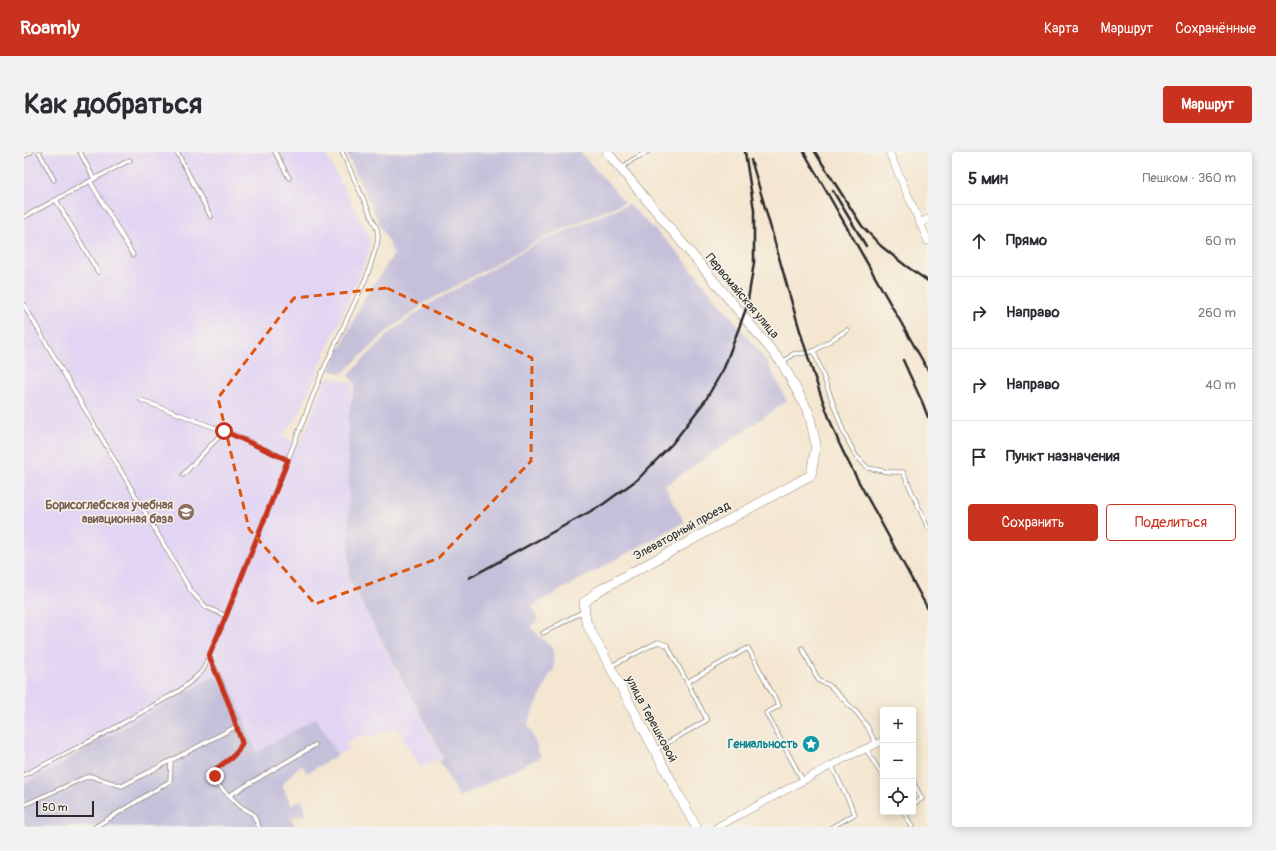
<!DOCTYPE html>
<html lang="ru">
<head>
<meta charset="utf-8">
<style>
  body { margin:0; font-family:Pangolin,sans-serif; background:#f2f2f3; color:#2b2b33 }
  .controls { position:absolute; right:12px; bottom:12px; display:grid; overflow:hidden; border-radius:4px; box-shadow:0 2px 10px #0003 }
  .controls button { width:36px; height:36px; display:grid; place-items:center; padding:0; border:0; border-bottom:1px solid #e1e1e2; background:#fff; color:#2b2b33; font:20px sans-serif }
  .scale { position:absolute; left:12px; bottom:10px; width:58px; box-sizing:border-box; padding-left:4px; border:2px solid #2b2b2b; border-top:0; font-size:11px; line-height:14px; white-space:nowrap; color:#2b2b2b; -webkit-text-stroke:3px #f7f3e8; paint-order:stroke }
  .stop { position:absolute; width:12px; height:12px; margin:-9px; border:3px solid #c8321e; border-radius:50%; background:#fff }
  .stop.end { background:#c8321e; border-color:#fff; box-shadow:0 1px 4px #0008 }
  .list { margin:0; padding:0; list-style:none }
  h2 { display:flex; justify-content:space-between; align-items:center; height:52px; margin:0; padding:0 16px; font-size:17px }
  h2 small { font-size:13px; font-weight:400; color:#7c7c81 }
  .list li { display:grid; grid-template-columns:26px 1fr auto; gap:12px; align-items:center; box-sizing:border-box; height:72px; padding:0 16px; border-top:1px solid #e1e1e2 }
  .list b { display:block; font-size:15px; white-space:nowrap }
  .list em { font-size:13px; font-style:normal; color:#7c7c81 }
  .actions { display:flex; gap:8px; padding:12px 16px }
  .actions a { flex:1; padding:9px 0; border:1px solid #c8321e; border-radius:4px; text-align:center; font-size:14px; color:#c8321e }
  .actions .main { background:#c8321e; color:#fff }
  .icon { flex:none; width:22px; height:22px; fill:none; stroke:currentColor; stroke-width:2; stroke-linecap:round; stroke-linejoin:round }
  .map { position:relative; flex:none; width:904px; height:675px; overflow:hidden; border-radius:4px }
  header { display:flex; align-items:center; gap:24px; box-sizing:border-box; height:56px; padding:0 20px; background:#c8321e; color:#fff }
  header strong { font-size:19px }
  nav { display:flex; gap:22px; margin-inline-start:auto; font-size:14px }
  .intro { display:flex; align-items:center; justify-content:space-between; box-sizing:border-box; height:96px; padding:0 24px }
  h1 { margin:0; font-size:28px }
  .button { padding:10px 18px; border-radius:4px; background:#c8321e; color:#fff; font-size:14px; font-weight:700 }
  main { display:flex; gap:24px; padding:0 24px }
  aside { flex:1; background:#fff; border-radius:4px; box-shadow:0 2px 10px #0003 }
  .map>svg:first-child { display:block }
  .built { fill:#e2d4f3 }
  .industrial { fill:#c5c0da }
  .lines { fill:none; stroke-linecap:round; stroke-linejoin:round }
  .lane-casing { stroke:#90887e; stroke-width:5 }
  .street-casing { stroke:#90887e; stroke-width:8 }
  .secondary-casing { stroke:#90887e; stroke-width:10 }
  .lane { stroke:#fff; stroke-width:3.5 }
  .street { stroke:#fff; stroke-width:7 }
  .secondary { stroke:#fff; stroke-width:9 }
  .rail { stroke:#2b2b2b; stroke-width:2.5 }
  .route { stroke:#c8321e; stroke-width:5 }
  .marked { fill:none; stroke:#df570e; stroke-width:3; stroke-dasharray:8 5; stroke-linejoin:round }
  .labels { text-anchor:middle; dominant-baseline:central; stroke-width:3; stroke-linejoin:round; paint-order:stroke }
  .street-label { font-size:12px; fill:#2b2b2b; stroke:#f7f3e8 }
  .education-label { font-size:12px; font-weight:bold; fill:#785e54; stroke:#f7f3e8; text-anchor:end }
  .culture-label { font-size:12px; font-weight:bold; fill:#0d838f; stroke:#f7f3e8; text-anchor:end }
</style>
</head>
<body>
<header>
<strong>Roamly</strong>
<nav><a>Карта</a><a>Маршрут</a><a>Сохранённые</a></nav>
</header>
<div class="intro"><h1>Как добраться</h1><a class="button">Маршрут</a></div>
<main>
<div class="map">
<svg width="904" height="675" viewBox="0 0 904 675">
  <rect width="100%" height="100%" fill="#f7f3e8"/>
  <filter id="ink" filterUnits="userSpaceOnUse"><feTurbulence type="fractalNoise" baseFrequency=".025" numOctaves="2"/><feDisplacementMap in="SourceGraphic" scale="8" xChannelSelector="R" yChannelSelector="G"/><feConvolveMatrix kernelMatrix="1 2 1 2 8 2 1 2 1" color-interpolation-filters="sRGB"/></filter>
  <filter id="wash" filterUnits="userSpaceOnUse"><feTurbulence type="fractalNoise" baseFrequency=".012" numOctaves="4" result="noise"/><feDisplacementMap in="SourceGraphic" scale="16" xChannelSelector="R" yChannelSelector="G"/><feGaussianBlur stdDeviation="0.9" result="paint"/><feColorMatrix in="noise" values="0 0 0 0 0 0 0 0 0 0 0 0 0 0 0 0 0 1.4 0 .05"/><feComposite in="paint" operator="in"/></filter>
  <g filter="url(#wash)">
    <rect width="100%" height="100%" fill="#f4e6d0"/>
    <!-- built -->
    <path class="built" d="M 0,0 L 301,0 L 344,83 L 346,89 L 344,103 L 274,264 L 257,285 L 276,292 L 303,225 L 311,226 L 329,231 L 324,265 L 324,427 L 418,605 L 396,616 L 372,575 L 347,586 L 344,583 L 335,584 L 321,591 L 324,597 L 314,603 L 292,566 L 233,600 L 200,520 L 41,607 L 43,611 L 0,632 Z"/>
    <!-- industrial -->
    <g class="industrial">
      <path d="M 322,0 L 556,0 L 601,50 L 517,87 L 401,151 L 361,181 L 318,222 L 306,218 L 339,148 L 370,102 Z"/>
      <path d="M 605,52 L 654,101 L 706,163 L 743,210 L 763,249 L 641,334 L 660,370 L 508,454 L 514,468 L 506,475 L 529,497 L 530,517 L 524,526 L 504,572 L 517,605 L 435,645 L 416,609 L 419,605 L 325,427 L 324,265 L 331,232 L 324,223 L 367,180 L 407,151 L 515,90 Z"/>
      <path d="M 200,519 L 233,600 L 292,566 L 314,603 L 283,621 L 278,613 L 273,616 L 258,633 L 267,653 L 277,648 L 282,658 L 280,659 L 282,663 L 279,664 L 278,662 L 275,664 L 274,663 L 267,666 L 271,675 L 0,675 L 0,632 L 42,611 L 41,608 Z"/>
    </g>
  </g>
  <g filter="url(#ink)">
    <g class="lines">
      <defs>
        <g id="lane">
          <path d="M 15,0 L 30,28"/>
          <path d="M 153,0 L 187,65"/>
          <path d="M 251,0 L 265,26"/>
          <path d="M 0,4 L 7,0"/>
          <path d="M 597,17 L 608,8 L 623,0"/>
          <path d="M 70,27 L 106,8"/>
          <path d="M 66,29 L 109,103"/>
          <path d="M 32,48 L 74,120"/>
          <path d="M 0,65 L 70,27 L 56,0"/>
          <path d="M 0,153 L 167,439 L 182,455 L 202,464"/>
          <path d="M 790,199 L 823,178"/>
          <path d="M 758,211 L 769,202 L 782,201 L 790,199 L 820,281 L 832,304 L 844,316 L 865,320 L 879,320 L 904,376"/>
          <path d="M 117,248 L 213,284 L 264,308"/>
          <path d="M 159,323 L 200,279"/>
          <path d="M 519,481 L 560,459"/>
          <path d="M 778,496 L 795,529 L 805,533 L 833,561 L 843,574 L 852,592"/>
          <path d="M 587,514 L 634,490 L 643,493 L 663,530"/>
          <path d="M 213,574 L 218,591 L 214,599 L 207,606 L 192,617 L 191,624 L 193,632 L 216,654 L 229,662 L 235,675"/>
          <path d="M 842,597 L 859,625"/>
          <path d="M 631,598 L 683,568 L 663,530 L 724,496 L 755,554 L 742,561 L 779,629"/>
          <path d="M 808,614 L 831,662 L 808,675"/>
          <path d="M 0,623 L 76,584 L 155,539 L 171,526 L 179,518 L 202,464 L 298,221 L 343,124 L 353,92 L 354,85 L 353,77 L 318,0"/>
          <path d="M 889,630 L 898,647 L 889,652"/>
          <path d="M 206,643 L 291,593"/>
          <path d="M 0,653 L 60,626 L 66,624 L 98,634 L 213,574 L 194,523 L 185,504"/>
          <path d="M 880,660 L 888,675"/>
          <path d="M 71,675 L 146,629 L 147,609"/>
        </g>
        <g id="street">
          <path d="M 865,0 L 904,89"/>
          <path d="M 896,71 L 904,67"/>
          <path d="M 693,675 L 823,605 L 859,589"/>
        </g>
        <path id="secondary" d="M 583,0 L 758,211 L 785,261 L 792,293 L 787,323 L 574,439 L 560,451 L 562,470 L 672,675"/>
      </defs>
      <!-- lane casing -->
      <use href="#lane" class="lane-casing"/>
      <!-- street casing -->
      <use href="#street" class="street-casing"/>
      <!-- secondary casing -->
      <use href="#secondary" class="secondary-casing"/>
      <!-- lane -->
      <use href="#lane" class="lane"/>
      <!-- street -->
      <use href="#street" class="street"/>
      <!-- secondary -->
      <use href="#secondary" class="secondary"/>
      <!-- rail -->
      <g class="rail">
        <path d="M 780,0 L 904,218"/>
        <path d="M 791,0 L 838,74 L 857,94 L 882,114 L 904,129"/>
        <path d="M 727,8 C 756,102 777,199 815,291 C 826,315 839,338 852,361 C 869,393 887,425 904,457"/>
        <path d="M 809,39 L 842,94"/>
        <path d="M 879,208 L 899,252 L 904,265"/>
        <path d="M 445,426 L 578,353 L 614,327 L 648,292 L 681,249 L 700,216 L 723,154 L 730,111 L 730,58 L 721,0"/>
      </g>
    </g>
  </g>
  <g class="lines" filter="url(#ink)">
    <!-- route -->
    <path class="route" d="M 191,624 L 192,617 L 207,606 L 214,599 L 218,591 L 205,552 L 185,504 L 202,464 L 264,308 L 200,279"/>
  </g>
  <!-- marked area -->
  <path class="marked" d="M 363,136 L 508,206 L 507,309 L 415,406 L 291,452 L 225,377 L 194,246 L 270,146 Z"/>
  <!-- icons -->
  <defs>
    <symbol id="university-disc" viewBox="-11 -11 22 22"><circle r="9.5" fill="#8d6e63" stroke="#f7f3e8"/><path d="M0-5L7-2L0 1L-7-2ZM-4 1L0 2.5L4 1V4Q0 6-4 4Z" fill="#fff"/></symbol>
    <symbol id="sight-disc" viewBox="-11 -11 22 22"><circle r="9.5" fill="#0f9aa8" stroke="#f7f3e8"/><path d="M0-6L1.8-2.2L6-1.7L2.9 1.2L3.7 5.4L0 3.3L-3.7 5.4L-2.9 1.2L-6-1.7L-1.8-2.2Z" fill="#fff"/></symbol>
  </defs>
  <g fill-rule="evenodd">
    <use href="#university-disc" x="152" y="350" width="20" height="20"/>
    <use href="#sight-disc" x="777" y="582" width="20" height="20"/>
  </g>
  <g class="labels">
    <!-- street labels -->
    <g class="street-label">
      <text transform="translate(718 144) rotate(50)">Первомайская улица</text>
      <text transform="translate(658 379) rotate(-29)">Элеваторный проезд</text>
      <text transform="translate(627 567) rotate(62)">улица Терешковой</text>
    </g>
    <!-- education labels -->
    <g class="education-label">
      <text x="149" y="353">Борисоглебская учебная<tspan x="149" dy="14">авиационная база</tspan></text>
    </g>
    <!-- culture labels -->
    <g class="culture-label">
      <text x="774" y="592">Гениальность</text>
    </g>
  </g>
</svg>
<div class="controls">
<button>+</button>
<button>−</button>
<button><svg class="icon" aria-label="locate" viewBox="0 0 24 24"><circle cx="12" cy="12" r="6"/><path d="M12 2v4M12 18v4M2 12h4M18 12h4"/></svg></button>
</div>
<div class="scale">50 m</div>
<div class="stop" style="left:200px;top:279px"></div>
<div class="stop end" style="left:191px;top:624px"></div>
</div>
<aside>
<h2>5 мин<small>Пешком · 360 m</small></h2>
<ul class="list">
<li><svg class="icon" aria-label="ahead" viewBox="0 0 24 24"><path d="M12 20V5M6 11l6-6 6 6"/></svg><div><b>Прямо</b></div><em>60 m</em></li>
<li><svg class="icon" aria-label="right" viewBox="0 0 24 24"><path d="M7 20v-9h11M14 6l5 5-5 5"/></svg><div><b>Направо</b></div><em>260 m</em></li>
<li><svg class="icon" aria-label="right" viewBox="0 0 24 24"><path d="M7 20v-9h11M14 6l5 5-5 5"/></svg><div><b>Направо</b></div><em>40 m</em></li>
<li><svg class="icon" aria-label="arrive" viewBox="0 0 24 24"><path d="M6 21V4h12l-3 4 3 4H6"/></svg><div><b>Пункт назначения</b></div></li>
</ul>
<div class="actions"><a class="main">Сохранить</a><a>Поделиться</a></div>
</aside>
</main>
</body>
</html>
